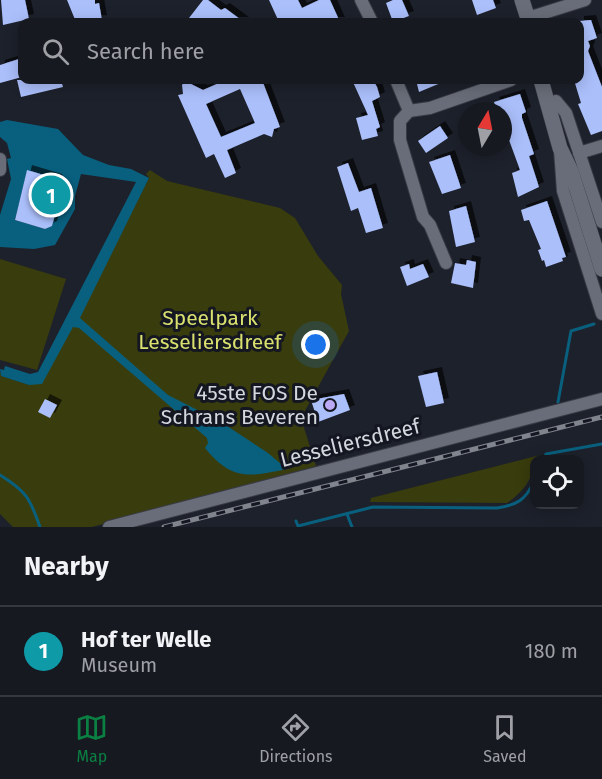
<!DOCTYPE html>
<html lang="en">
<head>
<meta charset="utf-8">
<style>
  body { margin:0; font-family:"Fira Sans",sans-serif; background:#23262d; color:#f1f3f6 }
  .controls { position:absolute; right:18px; bottom:18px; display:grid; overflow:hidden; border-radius:12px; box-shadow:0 3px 15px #0003 }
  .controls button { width:54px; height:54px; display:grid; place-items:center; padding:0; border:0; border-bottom:2px solid #35383e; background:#161920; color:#f1f3f6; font:30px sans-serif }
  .compass { position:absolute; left:458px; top:102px; width:54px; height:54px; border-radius:50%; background:#161920; box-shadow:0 3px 15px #0003; rotate:10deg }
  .you { position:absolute; left:316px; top:345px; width:21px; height:21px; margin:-15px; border:4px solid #fff; border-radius:50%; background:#1a73e8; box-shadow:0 0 0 9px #1a73e833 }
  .badge { display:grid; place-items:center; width:39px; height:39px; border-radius:50%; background:#0b8043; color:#fff; font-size:20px; font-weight:700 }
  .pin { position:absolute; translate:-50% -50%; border:3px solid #fff; box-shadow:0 2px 6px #0006 }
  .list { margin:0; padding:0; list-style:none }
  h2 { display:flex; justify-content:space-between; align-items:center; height:78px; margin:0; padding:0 24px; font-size:26px }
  h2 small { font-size:20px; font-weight:400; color:#9ea0a5 }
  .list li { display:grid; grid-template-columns:39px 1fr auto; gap:18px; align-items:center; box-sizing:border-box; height:90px; padding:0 24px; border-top:2px solid #35383e }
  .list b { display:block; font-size:22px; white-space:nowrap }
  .list p { margin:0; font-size:20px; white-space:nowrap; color:#9ea0a5 }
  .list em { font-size:20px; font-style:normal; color:#9ea0a5 }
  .icon { flex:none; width:33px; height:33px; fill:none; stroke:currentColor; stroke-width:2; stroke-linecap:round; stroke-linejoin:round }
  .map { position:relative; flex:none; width:602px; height:527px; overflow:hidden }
  .search { position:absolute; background:#161920; box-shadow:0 3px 15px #0003; left:18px; right:18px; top:18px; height:66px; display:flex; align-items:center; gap:15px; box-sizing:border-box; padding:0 21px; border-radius:12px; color:#9ea0a5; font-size:22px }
  .sheet { height:168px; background:#161920 }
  nav { display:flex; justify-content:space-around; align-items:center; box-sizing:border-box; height:84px; border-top:2px solid #35383e; background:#161920; font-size:16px; color:#9ea0a5 }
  nav a { display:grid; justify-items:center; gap:3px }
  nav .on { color:#0b8043 }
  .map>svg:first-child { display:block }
  .green { fill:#393c0c }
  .water { fill:#09607e; fill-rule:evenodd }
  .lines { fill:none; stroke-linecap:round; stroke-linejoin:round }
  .stream { stroke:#09607e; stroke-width:3 }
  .building { fill:#abbffb; fill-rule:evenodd; filter:url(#shadow) }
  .minor-casing { stroke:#393b44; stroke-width:14 }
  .tertiary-casing { stroke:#393b44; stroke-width:16 }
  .minor { stroke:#686d79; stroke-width:12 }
  .tertiary { stroke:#686d79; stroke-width:15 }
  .rail-casing { stroke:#80848c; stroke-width:5 }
  .rail { stroke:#141721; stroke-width:3; stroke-dasharray:9; stroke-linecap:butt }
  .poi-dot { fill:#bcaaf6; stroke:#141721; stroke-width:2 }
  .labels { text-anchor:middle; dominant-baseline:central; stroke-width:6; stroke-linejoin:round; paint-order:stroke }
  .park-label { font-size:21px; fill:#d9e06e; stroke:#141721 }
  .poi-label { font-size:21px; fill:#d4d7de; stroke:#141721; text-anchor:end }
  .street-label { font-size:21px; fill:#d4d7de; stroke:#141721 }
</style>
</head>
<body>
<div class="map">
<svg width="602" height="527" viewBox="0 0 602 527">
  <defs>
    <filter id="shadow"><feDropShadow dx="5" dy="-5" stdDeviation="0" flood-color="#0009"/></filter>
  </defs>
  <rect width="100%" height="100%" fill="#1d212b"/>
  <!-- green -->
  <g class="green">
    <path d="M 150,170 L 167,181 L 280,208 L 295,218 L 318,256 L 342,285 L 341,294 L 349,331 L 301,418 L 316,466 L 92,527 L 13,527 L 0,514 L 0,372 L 2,376 L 29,385 L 81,313 L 149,178 L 146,174 Z"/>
    <path d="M 0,259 L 66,279 L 37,370 L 0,360 Z"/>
    <path d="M 540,455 L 534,460 C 534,479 522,493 507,503 L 370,502 L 371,498 Z"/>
  </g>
  <!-- water -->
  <path class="water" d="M 7,120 L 58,129 L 83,155 L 109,165 L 131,169 L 149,178 L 80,318 L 168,395 L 221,422 L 268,453 L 287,469 C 249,477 232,481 205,448 L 208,443 L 207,438 L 79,328 L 73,327 L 42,384 L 29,385 L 1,376 L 0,369 L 4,370 L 5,366 L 30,374 L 38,372 L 136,182 L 81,174 L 75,196 L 75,209 L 55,245 L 34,249 L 0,247 L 0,215 L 11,179 L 7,159 L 11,158 L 7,143 L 0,137 L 0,122 ZM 27,171 L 58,179 L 57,183 L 62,188 L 51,226 L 45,229 L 15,220 Z"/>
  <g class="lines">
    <!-- stream -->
    <g class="stream">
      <path d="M 558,402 L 571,331 L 594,324"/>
      <path d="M 544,460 L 546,454 L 602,444"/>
      <path d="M 0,475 C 26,491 30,498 40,527"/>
      <path d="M 347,514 L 352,527"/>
      <path d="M 296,521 L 298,526 L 373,507 L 497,508 C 517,505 526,500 534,481"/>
    </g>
  </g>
  <!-- building -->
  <g class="building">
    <path d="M 1,0 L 25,0 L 29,19 L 3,25 Z"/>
    <path d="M 67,0 L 95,0 L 95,4 L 99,3 L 102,20 L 76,22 Z"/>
    <path d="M 203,0 L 208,0 L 221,10 L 225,8 L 244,22 L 194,22 L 189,18 Z"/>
    <path d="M 269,0 L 298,0 L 302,8 L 319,0 L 330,0 L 340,22 L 279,22 Z"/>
    <path d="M 393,0 L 402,0 L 409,16 L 393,22 L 386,3 Z"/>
    <path d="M 472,0 L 493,0 L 496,8 L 477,15 Z"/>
    <path d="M 591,20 L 597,38 L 588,41 L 590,46 L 588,51 L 602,87 L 602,131 L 591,135 L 578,104 L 581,103 L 574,80 L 579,80 L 579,21 Z"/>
    <path d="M 19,59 L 22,64 L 22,77 L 0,83 L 0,65 Z"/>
    <path d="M 17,80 L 61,80 L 63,87 L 21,97 Z"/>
    <path d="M 226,80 L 262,80 L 280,127 L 274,129 L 272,137 L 264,134 L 227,150 L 236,173 L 225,178 L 214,154 L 206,158 L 178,95 L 183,94 L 182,85 L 185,81 L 203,90 ZM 240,89 L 255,123 L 221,137 L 206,104 Z"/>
    <path d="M 352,80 L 373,80 L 377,87 L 380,97 L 372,101 L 380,127 L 376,129 L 378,136 L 362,140 L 356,118 L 368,115 Z"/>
    <path d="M 416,80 L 448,80 L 419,92 Z"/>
    <path d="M 520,94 L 526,112 L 522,114 L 522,118 L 534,154 L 529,156 L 539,187 L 518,197 L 512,173 L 520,170 L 509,140 L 503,142 L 503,111 L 497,111 L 494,102 Z"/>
    <path d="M 440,126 L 448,138 L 426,153 L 418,141 Z"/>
    <path d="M 450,155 L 461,188 L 442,194 L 429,162 Z"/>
    <path d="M 348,163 L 359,192 L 371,188 L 383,228 L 366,233 L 358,208 L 351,211 L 337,167 Z"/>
    <path d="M 27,170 L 57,179 L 62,188 L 52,226 L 45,229 L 15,220 Z"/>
    <path d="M 547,201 L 566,257 L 562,258 L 563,261 L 546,267 L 544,260 L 542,261 L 538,250 L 541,249 L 529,220 L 524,221 L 521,210 Z"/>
    <path d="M 466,206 L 475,242 L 456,247 L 449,211 Z"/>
    <path d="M 467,260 L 476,262 L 473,288 L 451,283 L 455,263 L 466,265 Z"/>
    <path d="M 409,264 L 410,269 L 423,264 L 429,277 L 407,286 L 400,267 Z"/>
    <path d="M 437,372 L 444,403 L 426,407 L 418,376 Z"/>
    <path d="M 344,394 L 350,410 L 318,422 L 311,400 Z"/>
    <path d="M 45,399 L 57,405 L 50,418 L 38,412 Z"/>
  </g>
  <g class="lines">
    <defs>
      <g id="minor">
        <path d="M 361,0 L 372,22"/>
        <path d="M 528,18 L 585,0"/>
        <path d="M 396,80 L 409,111"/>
        <path d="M 556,101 L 566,113 L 602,222"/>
        <path d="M 560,150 L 563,191 L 602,314"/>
        <path d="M 579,153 L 602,146"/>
        <path d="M 0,159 L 0,170"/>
        <path d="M 446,263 L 430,225 L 423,217 L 400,140 L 400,121 L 409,111 L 430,108 L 511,80"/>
        <path d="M 109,527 L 602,399"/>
      </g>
      <g id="tertiary">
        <path d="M 522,0 L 529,22"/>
        <path d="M 541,80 L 560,148 L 571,171 L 602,269"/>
      </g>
    </defs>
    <!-- minor casing -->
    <use href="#minor" class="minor-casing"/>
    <!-- tertiary casing -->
    <use href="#tertiary" class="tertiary-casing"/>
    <!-- minor -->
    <use href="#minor" class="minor"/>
    <!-- tertiary -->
    <use href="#tertiary" class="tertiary"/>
    <defs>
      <path id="rail" d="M 164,527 L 602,417"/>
    </defs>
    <!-- rail casing -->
    <use href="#rail" class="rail-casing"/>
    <!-- rail -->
    <use href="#rail" class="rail"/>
  </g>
  <!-- markers -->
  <circle class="poi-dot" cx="330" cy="405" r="6"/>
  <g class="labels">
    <!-- park labels -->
    <g class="park-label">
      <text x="210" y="318">Speelpark<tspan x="210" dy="24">Lesseliersdreef</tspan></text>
    </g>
    <!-- poi labels -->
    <g class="poi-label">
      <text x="318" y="393">45ste FOS De<tspan x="318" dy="24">Schrans Beveren</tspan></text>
    </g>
    <!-- street labels -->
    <g class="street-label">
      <text transform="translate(350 443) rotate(-14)">Lesseliersdreef</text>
    </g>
  </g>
</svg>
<div class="controls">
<button><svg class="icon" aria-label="locate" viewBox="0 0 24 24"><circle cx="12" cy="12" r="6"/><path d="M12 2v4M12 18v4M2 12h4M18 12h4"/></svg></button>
</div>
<svg class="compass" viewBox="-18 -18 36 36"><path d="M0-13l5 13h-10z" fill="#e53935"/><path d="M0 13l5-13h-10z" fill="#9ea0a5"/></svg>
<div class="you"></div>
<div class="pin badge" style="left:51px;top:195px;background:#0f9aa8">1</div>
<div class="search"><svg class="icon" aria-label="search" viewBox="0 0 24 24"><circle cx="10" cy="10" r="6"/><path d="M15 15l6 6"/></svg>Search here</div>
</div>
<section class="sheet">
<h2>Nearby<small></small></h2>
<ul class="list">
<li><span class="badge" style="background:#0f9aa8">1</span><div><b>Hof ter Welle</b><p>Museum</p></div><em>180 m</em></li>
</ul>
</section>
<nav>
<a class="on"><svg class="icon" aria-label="map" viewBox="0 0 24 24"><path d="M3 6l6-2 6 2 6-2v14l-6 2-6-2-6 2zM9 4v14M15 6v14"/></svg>Map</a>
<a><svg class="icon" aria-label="directions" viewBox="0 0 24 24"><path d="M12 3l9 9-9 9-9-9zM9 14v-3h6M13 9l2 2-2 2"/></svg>Directions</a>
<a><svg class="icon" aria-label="saved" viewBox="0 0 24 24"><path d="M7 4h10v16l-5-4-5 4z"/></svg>Saved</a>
</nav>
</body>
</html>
